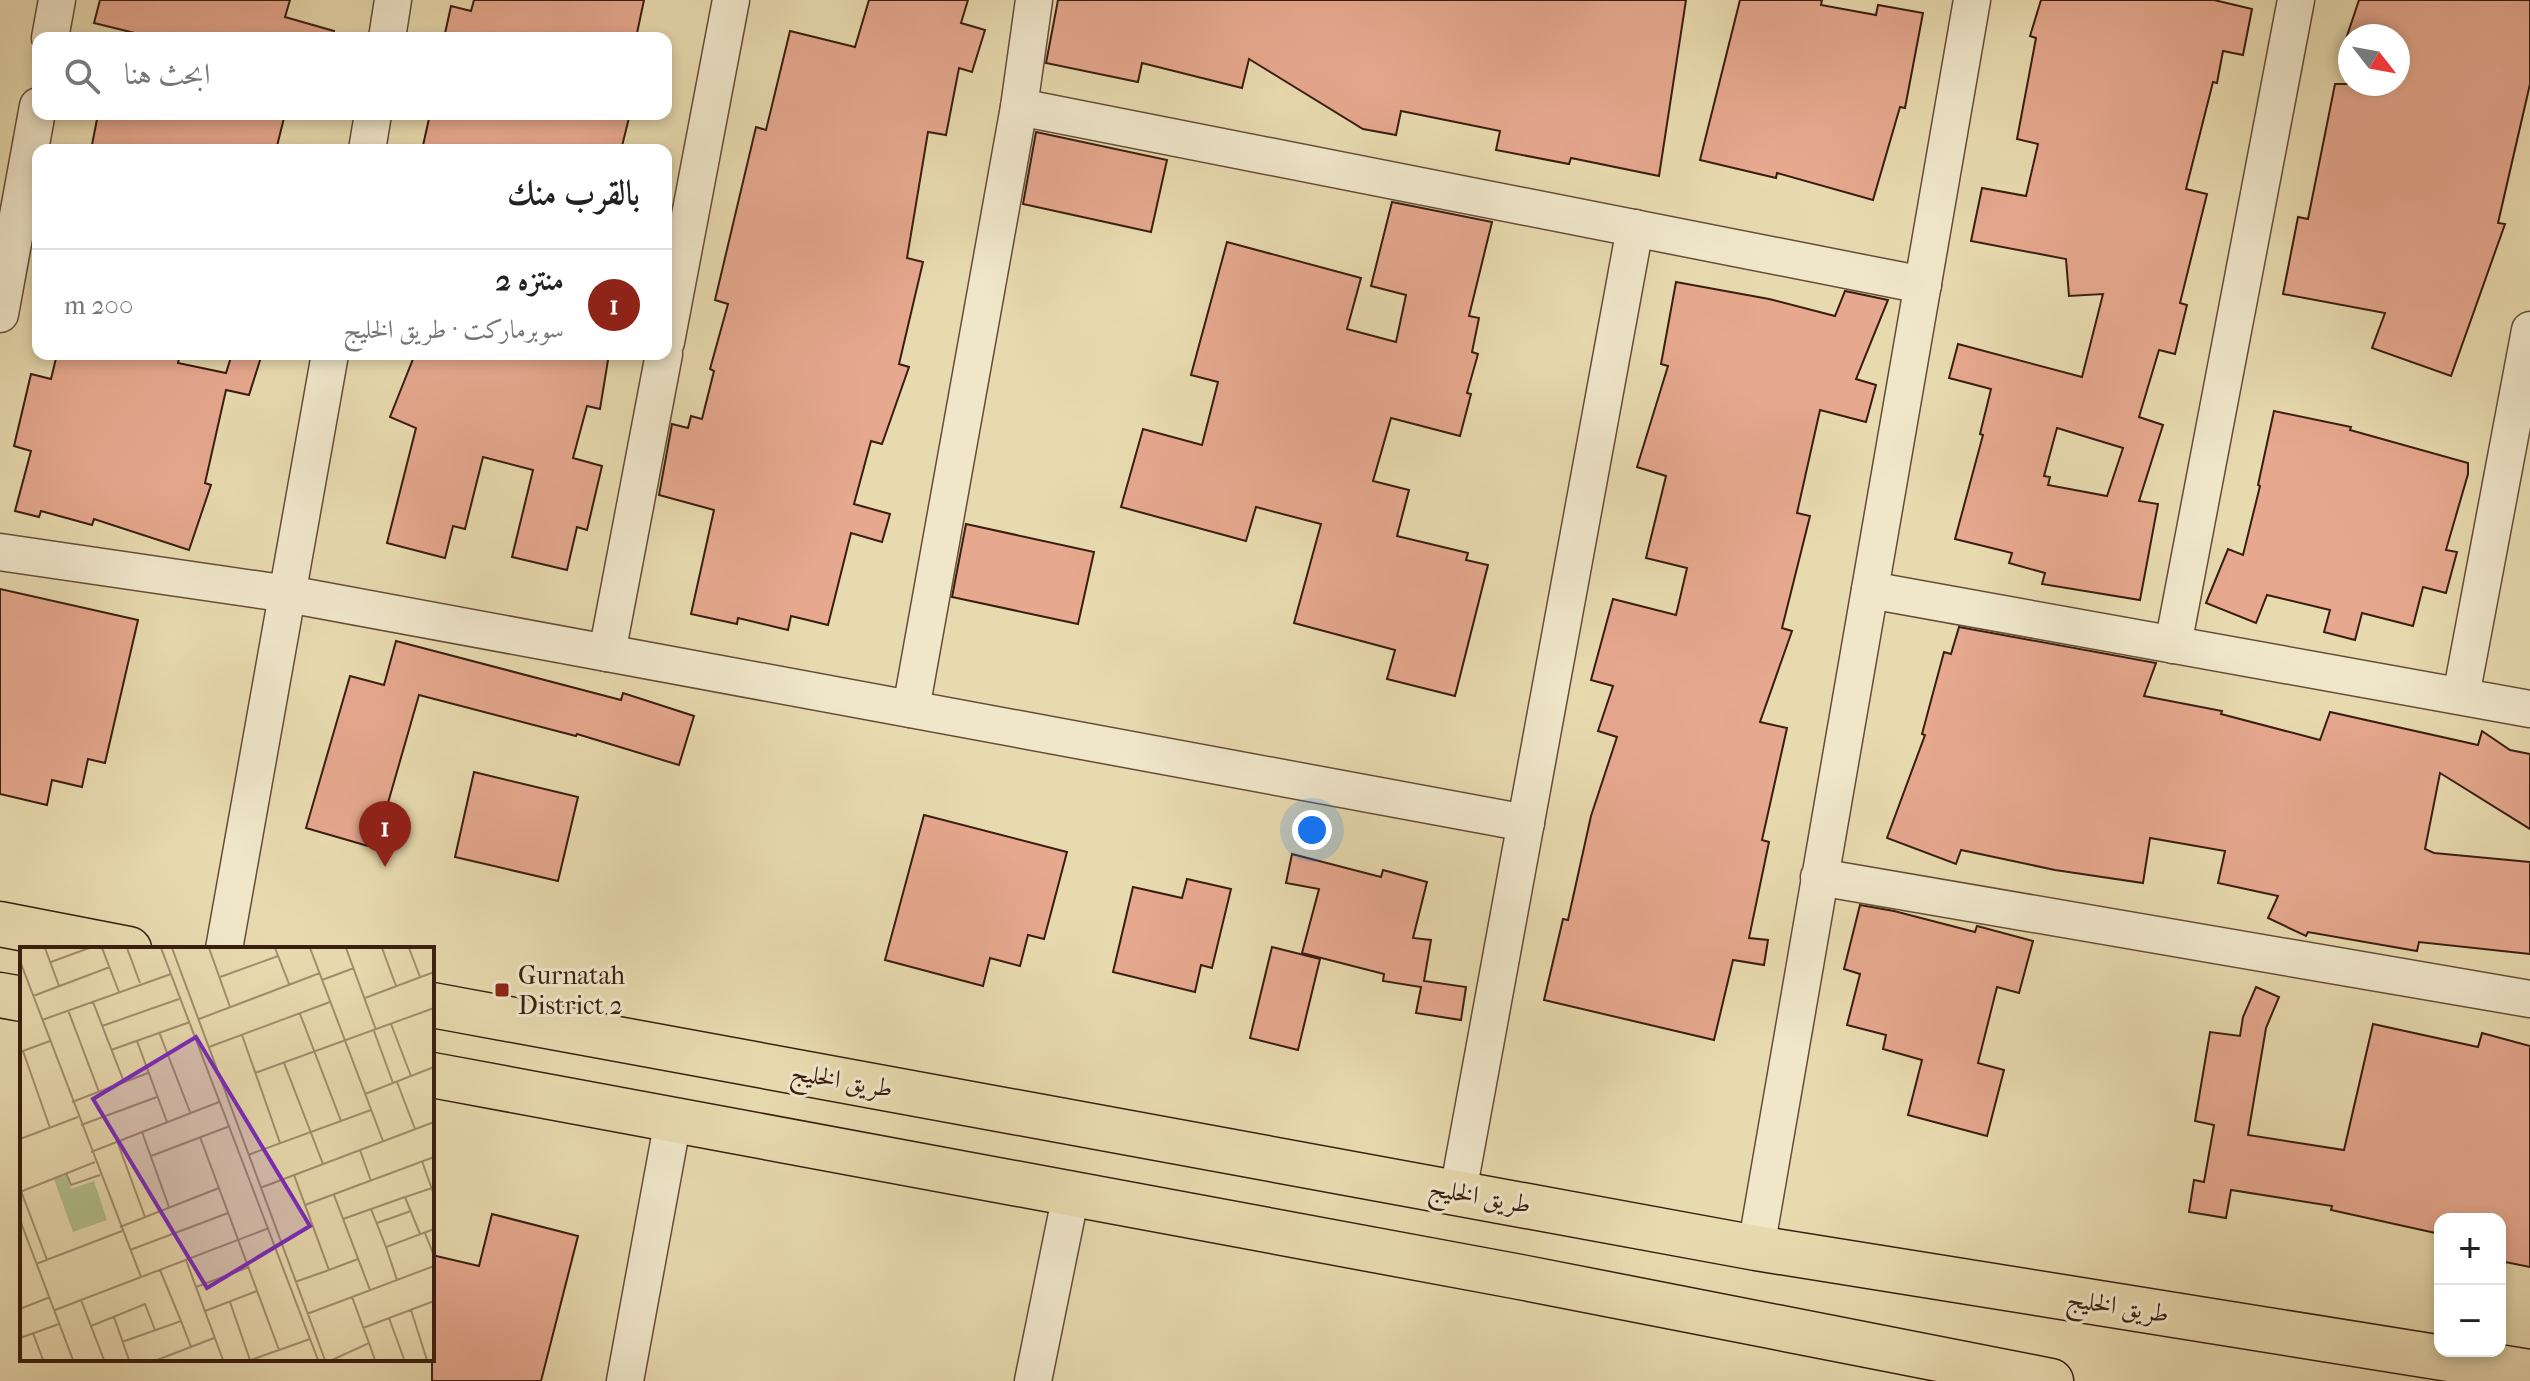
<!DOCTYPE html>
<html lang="ar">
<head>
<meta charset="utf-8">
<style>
  body { margin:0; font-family:"IM FELL French Canon",Amiri,serif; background:#f6f6f6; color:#222; direction:rtl }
  .controls { position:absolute; right:24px; bottom:24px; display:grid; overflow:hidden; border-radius:16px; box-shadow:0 4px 12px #0003 }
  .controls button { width:72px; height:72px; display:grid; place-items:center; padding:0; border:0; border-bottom:2px solid #e0e0e0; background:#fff; color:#222; font:40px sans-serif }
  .compass { position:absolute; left:2338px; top:24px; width:72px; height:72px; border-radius:50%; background:#fff; box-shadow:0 4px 12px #0003; rotate:121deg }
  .you { position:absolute; left:1312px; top:830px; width:28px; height:28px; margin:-20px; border:6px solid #fff; border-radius:50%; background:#1a73e8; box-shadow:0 0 0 12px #1a73e833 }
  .badge { display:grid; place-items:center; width:52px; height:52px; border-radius:50%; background:#8f2418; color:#fff; font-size:26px; font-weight:700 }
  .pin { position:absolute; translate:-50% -66px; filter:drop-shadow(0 2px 4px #0008) }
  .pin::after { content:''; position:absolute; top:42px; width:28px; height:24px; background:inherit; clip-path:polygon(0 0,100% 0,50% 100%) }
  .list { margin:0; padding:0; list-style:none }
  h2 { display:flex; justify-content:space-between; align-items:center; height:104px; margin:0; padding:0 32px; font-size:34px }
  h2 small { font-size:26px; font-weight:400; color:#767676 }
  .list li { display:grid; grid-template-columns:52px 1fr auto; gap:24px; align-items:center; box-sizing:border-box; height:112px; padding:0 32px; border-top:2px solid #e0e0e0 }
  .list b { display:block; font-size:30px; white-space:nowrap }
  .list p { margin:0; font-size:26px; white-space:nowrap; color:#767676 }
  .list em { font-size:26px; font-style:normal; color:#767676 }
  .icon { flex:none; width:44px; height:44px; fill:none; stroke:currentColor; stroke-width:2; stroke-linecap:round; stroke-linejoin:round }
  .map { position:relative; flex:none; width:2530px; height:1381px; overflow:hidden; direction:ltr }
  .search { position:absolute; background:#fff; box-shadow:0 4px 12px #0003; left:32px; top:32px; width:640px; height:88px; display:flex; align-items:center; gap:20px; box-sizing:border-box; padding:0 28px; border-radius:16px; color:#767676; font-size:30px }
  .panel { position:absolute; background:#fff; box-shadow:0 4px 12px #0003; left:32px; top:144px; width:640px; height:216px; border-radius:16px; direction:rtl }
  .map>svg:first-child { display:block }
  .building { fill:#e6a88f; stroke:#391d0f; stroke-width:2; fill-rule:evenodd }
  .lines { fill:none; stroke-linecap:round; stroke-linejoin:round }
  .minor-casing { stroke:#654c37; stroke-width:39 }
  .major-casing { stroke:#391d0f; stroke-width:47 }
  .minor { stroke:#f0e7cb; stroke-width:36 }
  .major { stroke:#e8daaf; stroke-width:44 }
  .poi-dot { fill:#8f2418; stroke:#f0e7cb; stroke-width:3 }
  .labels { text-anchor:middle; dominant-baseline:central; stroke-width:6; stroke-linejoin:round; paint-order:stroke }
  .poi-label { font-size:26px; fill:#391d0f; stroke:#f0e7cb; text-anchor:start }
  .street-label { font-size:26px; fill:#391d0f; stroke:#f0e7cb }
  .inset-road { fill:none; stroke:#a28e6f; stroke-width:2 }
  .view { fill:#7b2cbf; fill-opacity:0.15; stroke:#7b2cbf; stroke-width:4 }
  .inset-edge { fill:none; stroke:#391d0f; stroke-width:4 }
</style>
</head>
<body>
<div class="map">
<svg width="2530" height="1381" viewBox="0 0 2530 1381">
  <rect width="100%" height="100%" fill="#e8daaf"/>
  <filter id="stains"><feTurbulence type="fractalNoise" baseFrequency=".0025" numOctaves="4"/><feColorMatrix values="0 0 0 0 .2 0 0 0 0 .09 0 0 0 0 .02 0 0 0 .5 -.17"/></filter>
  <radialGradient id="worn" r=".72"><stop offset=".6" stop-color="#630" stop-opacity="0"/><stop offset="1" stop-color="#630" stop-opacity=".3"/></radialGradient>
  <!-- building -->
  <g class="building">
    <path d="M 100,0 L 290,0 L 285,17 L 334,31 L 333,38 L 155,38 L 94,23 Z"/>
    <path d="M 474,0 L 644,0 L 636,38 L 444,38 L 451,6 L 471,11 Z"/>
    <path d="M 869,0 L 968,0 L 961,23 L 985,30 L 972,72 L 959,68 L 946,135 L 928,132 L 907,258 L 923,262 L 899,364 L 909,367 L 882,444 L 871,441 L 854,504 L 890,514 L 882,542 L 851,533 L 828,625 L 791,616 L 788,630 L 738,618 L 737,624 L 691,614 L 714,510 L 659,495 L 672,424 L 688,428 L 691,416 L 702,419 L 714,371 L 710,369 L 728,304 L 715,300 L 756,127 L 766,130 L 790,31 L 855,47 Z"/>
    <path d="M 1058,0 L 1686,0 L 1659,176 L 1571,158 L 1569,164 L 1496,150 L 1500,131 L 1401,111 L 1396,135 L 1363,129 L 1249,59 L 1242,88 L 1142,63 L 1138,82 L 1046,63 Z"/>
    <path d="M 1740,0 L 1822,0 L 1821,5 L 1876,15 L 1878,5 L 1923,13 L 1905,108 L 1900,107 L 1873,200 L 1777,173 L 1776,178 L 1700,160 Z"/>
    <path d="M 2041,0 L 2214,0 L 2252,9 L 2243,55 L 2223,51 L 2217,83 L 2213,82 L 2186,189 L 2207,194 L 2180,303 L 2187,305 L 2175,354 L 2159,350 L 2139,417 L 2163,425 L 2139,501 L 2158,504 L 2140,600 L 2042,584 L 2045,573 L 2009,563 L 2012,553 L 1955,539 L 1983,435 L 1980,434 L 1991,389 L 1949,378 L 1958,344 L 2082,377 L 2103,294 L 2069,296 L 2066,259 L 1971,241 L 1982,188 L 2026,196 L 2038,144 L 2017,139 L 2036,38 L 2030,36 ZM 2057,428 L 2123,448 L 2107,496 L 2048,485 L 2050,477 L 2044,476 Z"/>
    <path d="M 2359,0 L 2530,0 L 2530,84 L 2498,223 L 2505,224 L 2451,376 L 2372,348 L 2385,313 L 2283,294 L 2298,217 L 2308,219 L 2335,84 L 2398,84 L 2398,36 L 2347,36 Z"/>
    <path d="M 98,114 L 285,114 L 276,150 L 91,150 Z"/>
    <path d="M 430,114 L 630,114 L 621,150 L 422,150 Z"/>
    <path d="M 1036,132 L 1167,160 L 1151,232 L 1023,204 Z"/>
    <path d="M 1392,202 L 1492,222 L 1469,316 L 1479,318 L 1472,352 L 1478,354 L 1467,393 L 1471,394 L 1460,436 L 1391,418 L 1373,481 L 1409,490 L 1397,536 L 1468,553 L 1466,560 L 1488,565 L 1455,696 L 1387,679 L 1395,650 L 1294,623 L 1321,524 L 1256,507 L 1246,541 L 1121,507 L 1143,429 L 1202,445 L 1218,382 L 1191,375 L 1227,242 L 1361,278 L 1347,329 L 1396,342 L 1406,295 L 1371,286 Z"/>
    <path d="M 1676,282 L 1769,299 L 1835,316 L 1845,291 L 1888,300 L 1856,379 L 1876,385 L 1866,422 L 1820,410 L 1797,513 L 1810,516 L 1782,628 L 1792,631 L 1760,722 L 1787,728 L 1762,840 L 1769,842 L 1749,938 L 1768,940 L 1764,965 L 1733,960 L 1714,1040 L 1544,1000 L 1563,919 L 1568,920 L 1591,816 L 1617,737 L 1598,731 L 1613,686 L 1591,680 L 1613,599 L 1676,615 L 1687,568 L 1646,558 L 1666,476 L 1637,467 L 1668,366 L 1661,364 Z"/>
    <path d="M 57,354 L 180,354 L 178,363 L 226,373 L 232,354 L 262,354 L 249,395 L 226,390 L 205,483 L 211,485 L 189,550 L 94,519 L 92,525 L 41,511 L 39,517 L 15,511 L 31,451 L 14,446 L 31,374 L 51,379 Z"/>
    <path d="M 415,354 L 609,354 L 600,409 L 587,406 L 573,458 L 602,466 L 587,530 L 577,527 L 567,570 L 512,557 L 533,470 L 483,457 L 465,529 L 453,526 L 445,558 L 387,543 L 416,428 L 390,417 Z"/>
    <path d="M 2274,411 L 2351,427 L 2350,430 L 2468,463 L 2468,474 L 2446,550 L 2457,552 L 2446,593 L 2423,587 L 2413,626 L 2362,613 L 2355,640 L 2324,632 L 2330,610 L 2267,595 L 2256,623 L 2206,603 L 2228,549 L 2243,555 L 2260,486 L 2258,485 Z"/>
    <path d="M 966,524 L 1094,552 L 1078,624 L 952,597 Z"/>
    <path d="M 0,589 L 138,620 L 105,763 L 88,759 L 82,787 L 52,780 L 47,805 L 0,794 Z"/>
    <path d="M 1959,627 L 2156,663 L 2144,696 L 2222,711 L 2221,714 L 2320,740 L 2330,712 L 2478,745 L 2482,731 L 2510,750 L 2530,754 L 2530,829 L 2440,773 L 2425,849 L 2434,853 L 2530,862 L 2530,954 L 2419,942 L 2417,951 L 2308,932 L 2306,936 L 2268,918 L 2278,896 L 2218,883 L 2225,851 L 2150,838 L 2143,883 L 2055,870 L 1961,850 L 1956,864 L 1887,838 L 1925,735 L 1922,734 L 1944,652 L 1951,654 Z"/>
    <path d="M 396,641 L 621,700 L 623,693 L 694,716 L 679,765 L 577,734 L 576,736 L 419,695 L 375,848 L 306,828 L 350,676 L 384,685 Z"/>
    <path d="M 474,772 L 578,797 L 558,881 L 455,857 Z"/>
    <path d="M 924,815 L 1067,852 L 1044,939 L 1028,935 L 1020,966 L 990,958 L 983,986 L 885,960 Z"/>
    <path d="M 1292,854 L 1381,877 L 1383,870 L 1427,882 L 1413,938 L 1431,940 L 1424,981 L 1466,987 L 1461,1020 L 1416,1013 L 1421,987 L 1383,981 L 1384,974 L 1302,953 L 1319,889 L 1286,883 Z"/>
    <path d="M 1187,879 L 1231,889 L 1212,968 L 1201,965 L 1195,992 L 1113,972 L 1133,887 L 1182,898 Z"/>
    <path d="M 1860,905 L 1894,911 L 1975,932 L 1977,926 L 2033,941 L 2019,993 L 1997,987 L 1978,1063 L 2004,1070 L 1987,1136 L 1908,1115 L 1922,1060 L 1883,1049 L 1886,1035 L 1847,1025 L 1860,974 L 1844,969 Z"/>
    <path d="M 1272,947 L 1320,959 L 1298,1050 L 1250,1038 Z"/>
    <path d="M 2256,987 L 2279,997 L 2266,1028 L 2248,1135 L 2344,1150 L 2373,1024 L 2478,1047 L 2482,1033 L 2530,1046 L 2530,1267 L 2500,1261 L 2500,1219 L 2440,1219 L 2440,1234 L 2331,1210 L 2332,1206 L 2231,1190 L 2226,1218 L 2189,1212 L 2194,1180 L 2204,1182 L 2214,1125 L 2195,1121 L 2210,1032 L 2240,1036 L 2243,1017 Z"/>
    <path d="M 492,1214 L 578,1236 L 541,1381 L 432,1381 L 432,1255 L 479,1266 Z"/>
  </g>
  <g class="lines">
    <defs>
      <g id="minor">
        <path d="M 50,38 L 57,0"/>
        <path d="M 387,38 L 393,0"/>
        <path d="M 1019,107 L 1923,285"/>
        <path d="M 367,150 L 373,114"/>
        <path d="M 0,314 L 38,106"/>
        <path d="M 666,342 L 731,0"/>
        <path d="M 0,552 L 288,594 L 1526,823"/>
        <path d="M 1870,590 L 2530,709"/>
        <path d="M 2173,645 L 2296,0"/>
        <path d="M 607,653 L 664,354"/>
        <path d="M 2461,696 L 2530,330"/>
        <path d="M 911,709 L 1019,107 L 1034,0"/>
        <path d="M 1819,877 L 2530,999"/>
        <path d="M 224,949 L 330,354"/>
        <path d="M 1458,1192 L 1635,228"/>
        <path d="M 1756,1248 L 1972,0"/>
        <path d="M 625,1381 L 673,1120"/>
        <path d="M 1033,1381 L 1071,1194"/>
      </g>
      <g id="major">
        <path d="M 0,924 L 129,949"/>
        <path d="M 0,995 L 22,999"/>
        <path d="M 432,1005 L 1756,1248 L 2530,1372"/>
        <path d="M 432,1075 L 1520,1277 L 2051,1381"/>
      </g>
    </defs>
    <!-- minor casing -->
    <use href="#minor" class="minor-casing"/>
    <!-- major casing -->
    <use href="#major" class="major-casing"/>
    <!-- minor -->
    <use href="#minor" class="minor"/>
    <!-- major -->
    <use href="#major" class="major"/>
  </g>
  <!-- markers -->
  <rect class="poi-dot" x="494" y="982" width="16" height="16" rx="4"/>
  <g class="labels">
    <!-- poi labels -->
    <g class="poi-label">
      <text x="518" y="975">Gurnatah<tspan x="518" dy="30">District 2</tspan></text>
    </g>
    <!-- street labels -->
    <g class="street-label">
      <text transform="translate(842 1080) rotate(10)">طريق الخليج</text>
      <text transform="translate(1480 1196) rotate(10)">طريق الخليج</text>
      <text transform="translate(2118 1306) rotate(9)">طريق الخليج</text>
    </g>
  </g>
  <!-- overview -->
  <g transform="translate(20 947)">
    <rect width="414" height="414" fill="#e8daaf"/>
    <path d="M 46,228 L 51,242 L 74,234 L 87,273 L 53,285 L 34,232 Z" fill="#b2c08d"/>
    <path class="inset-road" d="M 25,1 L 39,39M 82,1 L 99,45M 107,1 L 120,36M 141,1 L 298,413M 152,1 L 305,413M 189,1 L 210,60M 255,1 L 269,37M 290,1 L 363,194M 326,1 L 356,83M 362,1 L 376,39M 389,1 L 400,30M 0,14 L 121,330M 31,15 L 69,1M 200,30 L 258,9M 302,33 L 334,21M 13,49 L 90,20M 345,51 L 414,25M 73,55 L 104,135M 48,63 L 79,145M 280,67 L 321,174M 179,72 L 300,26M 22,73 L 151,27M 371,77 L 391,129M 82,79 L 159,52M 354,84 L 373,136M 139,85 L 170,165M 222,88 L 260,196M 117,94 L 147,175M 189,100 L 310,55M 91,103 L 170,75M 3,104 L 30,181M 0,105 L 30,94M 264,116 L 303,217M 235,126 L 414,61M 377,135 L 395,182M 345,147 L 414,120M 52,155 L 128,126M 61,178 L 137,150M 122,185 L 149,260M 180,190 L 259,403M 0,192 L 58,170M 97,194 L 125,270M 340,203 L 351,234M 71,205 L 199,155M 228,208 L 351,163M 131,209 L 210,179M 402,214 L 414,248M 46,226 L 51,238 L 80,228M 274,228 L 309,323 L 338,312M 240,241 L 414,175M 1,244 L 27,313M 0,245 L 75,215M 314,248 L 350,343M 285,258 L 414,210M 351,262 L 366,300M 323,272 L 385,250M 0,273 L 53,413M 357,276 L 391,264M 100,280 L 199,241M 405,286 L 414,309M 400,287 L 385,250 L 412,241M 110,303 L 208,266M 166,313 L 203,413M 16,317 L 102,284M 140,323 L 161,374M 377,333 L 366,300 L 414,282M 275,335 L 309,323M 176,340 L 229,320M 332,350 L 349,396M 61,353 L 84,413M 210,355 L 230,413M 0,362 L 30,350M 35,363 L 249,281M 391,363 L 407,413M 185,364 L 237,344M 287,367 L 414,319M 94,370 L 109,413M 369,371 L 384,412M 71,379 L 125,357 L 135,383M 343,381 L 414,354M 13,386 L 23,413M 0,391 L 39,377M 102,395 L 161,374 L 171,400M 137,413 L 194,391M 231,413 L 290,392M 312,413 L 349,396 L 355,413"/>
    <path class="view" d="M 176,90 L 290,279 L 187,341 L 73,152 Z"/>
    <rect width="414" height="414" class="inset-edge"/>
  </g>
  <rect width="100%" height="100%" filter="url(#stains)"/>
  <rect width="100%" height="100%" fill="url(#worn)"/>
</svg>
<div class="controls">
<button>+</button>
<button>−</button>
</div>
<svg class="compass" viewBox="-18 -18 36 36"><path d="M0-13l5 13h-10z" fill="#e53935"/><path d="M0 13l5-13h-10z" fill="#767676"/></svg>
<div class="you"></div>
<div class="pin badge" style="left:385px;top:867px">1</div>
<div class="search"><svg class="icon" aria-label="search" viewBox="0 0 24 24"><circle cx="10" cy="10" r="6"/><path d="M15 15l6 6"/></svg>ابحث هنا</div>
<section class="panel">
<h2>بالقرب منك<small></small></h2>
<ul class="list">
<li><span class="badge">1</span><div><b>منتزه 2</b><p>سوبرماركت · طريق الخليج</p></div><em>200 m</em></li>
</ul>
</section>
</div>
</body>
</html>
